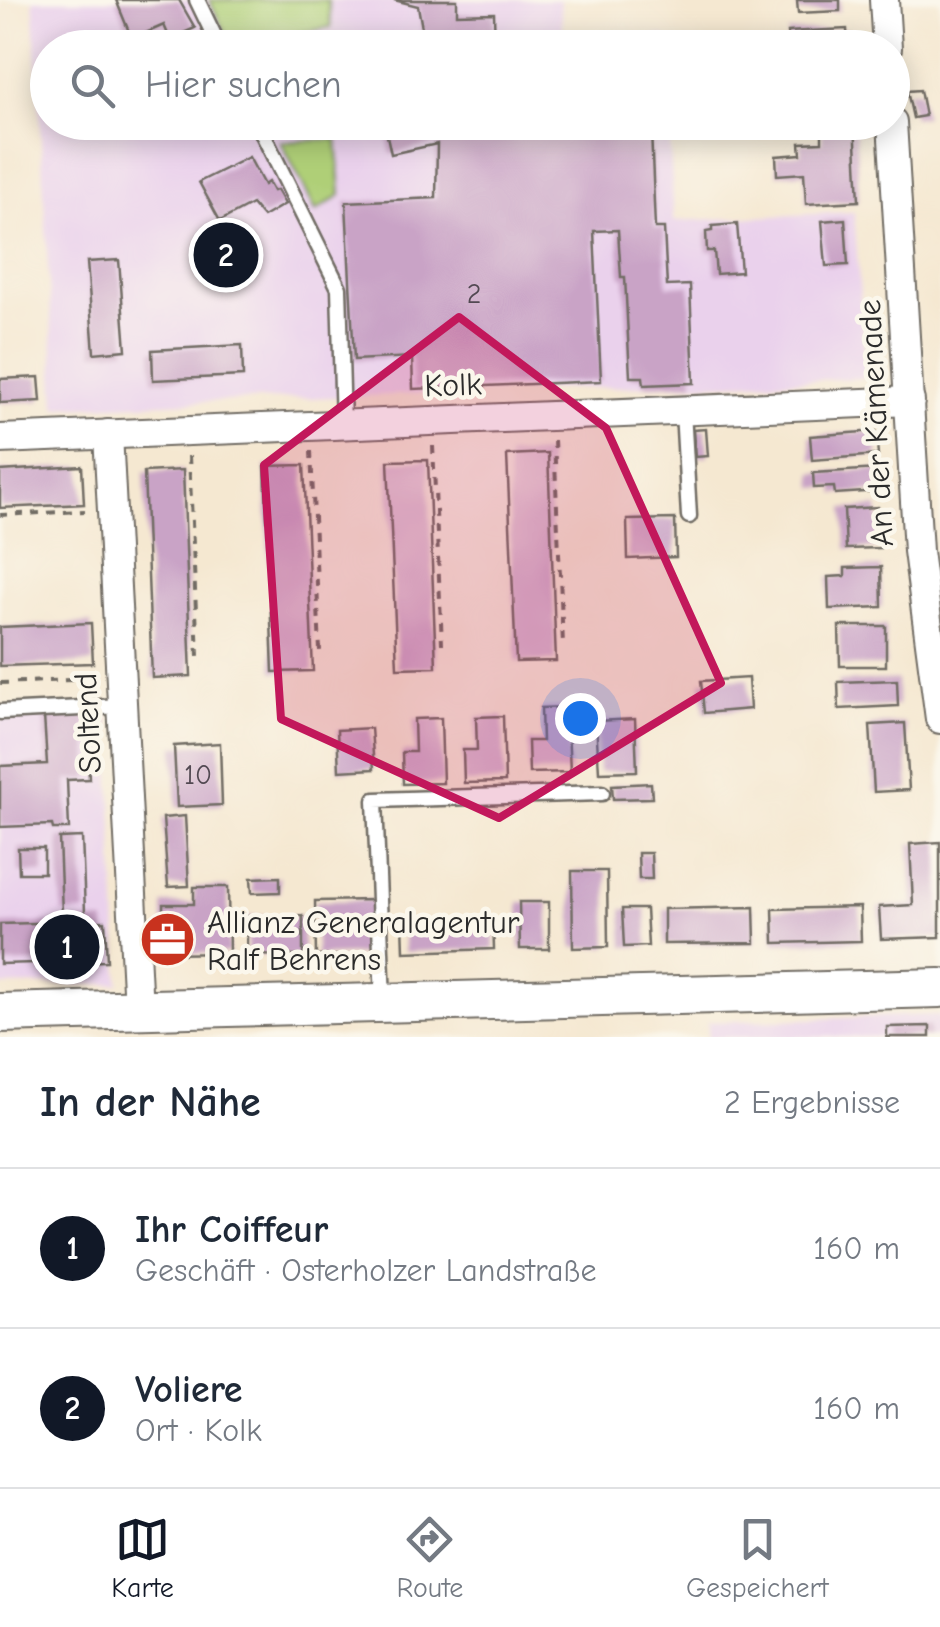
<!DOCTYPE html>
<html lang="de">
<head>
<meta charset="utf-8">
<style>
  body { margin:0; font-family:"Comic Neue",sans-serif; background:#f2f2f3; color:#1f2937 }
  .you { position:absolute; left:580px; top:718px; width:35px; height:35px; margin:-25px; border:8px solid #fff; border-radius:50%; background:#1a73e8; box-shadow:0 0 0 15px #1a73e833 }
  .badge { display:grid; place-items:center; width:65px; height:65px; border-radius:50%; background:#111827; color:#fff; font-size:32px; font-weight:700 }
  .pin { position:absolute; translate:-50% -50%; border:5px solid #fff; box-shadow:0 2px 10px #0006 }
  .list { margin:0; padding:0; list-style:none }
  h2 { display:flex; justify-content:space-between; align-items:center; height:130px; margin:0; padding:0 40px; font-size:42px }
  h2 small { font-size:32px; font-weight:400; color:#747a83 }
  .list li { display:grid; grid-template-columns:65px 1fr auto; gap:30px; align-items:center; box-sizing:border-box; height:160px; padding:0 40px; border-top:2px solid #e0e1e3 }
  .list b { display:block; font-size:38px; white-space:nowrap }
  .list p { margin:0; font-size:32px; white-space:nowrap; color:#747a83 }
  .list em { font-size:32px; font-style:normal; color:#747a83 }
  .icon { flex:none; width:55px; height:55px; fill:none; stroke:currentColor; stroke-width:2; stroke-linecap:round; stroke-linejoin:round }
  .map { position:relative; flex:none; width:940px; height:1037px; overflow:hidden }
  .search { position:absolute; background:#fff; box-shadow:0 5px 25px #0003; left:30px; right:30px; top:30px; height:110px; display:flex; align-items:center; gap:25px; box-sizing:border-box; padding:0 35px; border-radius:55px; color:#747a83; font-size:38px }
  .sheet { height:450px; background:#fff }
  nav { display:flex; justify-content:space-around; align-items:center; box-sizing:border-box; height:140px; border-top:2px solid #e0e1e3; background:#fff; font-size:28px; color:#747a83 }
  nav a { display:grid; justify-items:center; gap:5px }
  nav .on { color:#111827 }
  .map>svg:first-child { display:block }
  .built { fill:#ead1ec }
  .park { fill:#afcf77; stroke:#6d7d51; stroke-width:2.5 }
  .building { fill:#c9a3c6 }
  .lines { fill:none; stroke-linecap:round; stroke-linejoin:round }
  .lane-casing { stroke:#726d65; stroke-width:19 }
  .street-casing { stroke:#726d65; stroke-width:32 }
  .secondary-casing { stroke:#726d65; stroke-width:42 }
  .path { stroke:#726d65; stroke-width:4; stroke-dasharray:8 8; stroke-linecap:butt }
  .lane { stroke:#fff; stroke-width:14 }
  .street { stroke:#fff; stroke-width:28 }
  .secondary { stroke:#fff; stroke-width:38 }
  .marked { fill:#c2185b; fill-opacity:0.2; stroke:#c2185b; stroke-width:8; stroke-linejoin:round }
  .labels { text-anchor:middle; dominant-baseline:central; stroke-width:9; stroke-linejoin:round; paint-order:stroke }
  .number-label { font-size:28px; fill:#524952 }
  .street-label { font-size:32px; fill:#2b2b2b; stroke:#fbf7ec }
  .poi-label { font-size:32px; fill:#2b2b2b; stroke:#fbf7ec; text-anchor:start }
</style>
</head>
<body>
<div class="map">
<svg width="940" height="1037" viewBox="0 0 940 1037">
  <rect width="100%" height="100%" fill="#fbf7ec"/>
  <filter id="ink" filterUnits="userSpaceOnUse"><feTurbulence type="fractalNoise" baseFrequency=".01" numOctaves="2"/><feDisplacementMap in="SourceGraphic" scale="20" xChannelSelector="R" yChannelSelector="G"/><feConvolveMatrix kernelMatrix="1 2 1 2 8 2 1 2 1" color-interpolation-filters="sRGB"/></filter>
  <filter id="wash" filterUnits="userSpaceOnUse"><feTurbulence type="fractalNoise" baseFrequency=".0048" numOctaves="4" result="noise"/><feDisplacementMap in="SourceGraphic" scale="40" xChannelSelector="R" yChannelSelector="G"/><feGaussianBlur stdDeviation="2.25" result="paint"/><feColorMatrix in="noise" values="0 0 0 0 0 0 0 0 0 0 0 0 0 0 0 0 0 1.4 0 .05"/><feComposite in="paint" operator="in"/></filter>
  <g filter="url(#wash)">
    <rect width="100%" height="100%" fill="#f5e8d1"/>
    <!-- built -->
    <g class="built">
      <path d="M 33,0 L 560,0 L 563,41 L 665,36 L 665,47 L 48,48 L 48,122 L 669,123 L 674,221 L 854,212 L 866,378 L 56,407 Z"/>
      <path d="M 108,707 L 119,984 L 0,986 L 0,711 Z"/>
      <path d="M 940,1015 L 940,1037 L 708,1037 L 708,1022 Z"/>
    </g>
    <!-- park -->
    <g class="park">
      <path d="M 209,0 L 328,0 L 331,27 L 232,47 Z"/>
      <path d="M 337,139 L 341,195 L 316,211 L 281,142 Z"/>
    </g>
    <g id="blocks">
      <!-- building -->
      <g class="building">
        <path d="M 116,0 L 179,0 L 195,28 L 170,39 L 164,25 L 132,39 Z"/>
        <path d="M 394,0 L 457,0 L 457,14 L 494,13 L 495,47 L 392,48 L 424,39 L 418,6 Z"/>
        <path d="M 797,0 L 840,0 L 840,11 L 798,13 Z"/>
        <path d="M 847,29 L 848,48 L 788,48 L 788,32 Z"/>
        <path d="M 920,90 L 925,116 L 913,118 L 907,91 Z"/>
        <path d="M 384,122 L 468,122 L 468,138 L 651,130 L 655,228 L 664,228 L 667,286 L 690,285 L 694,383 L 644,385 L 643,377 L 630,377 L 625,277 L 621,277 L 618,230 L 594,231 L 601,381 L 413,389 L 412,357 L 354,360 L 346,202 L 436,198 L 437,144 L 391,154 Z"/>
        <path d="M 810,122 L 855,122 L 859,201 L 806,204 L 804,173 L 777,175 L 776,156 L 801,154 L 800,143 L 822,142 L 822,130 L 810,130 Z"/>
        <path d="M 249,157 L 264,185 L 268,182 L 273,191 L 277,190 L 285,204 L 263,217 L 252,204 L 220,221 L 199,182 Z"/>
        <path d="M 845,219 L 848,265 L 826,266 L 822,221 Z"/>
        <path d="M 737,224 L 741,272 L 716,274 L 714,251 L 707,251 L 706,232 L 712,231 L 712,226 Z"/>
        <path d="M 215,233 L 249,250 L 236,276 L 202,260 Z"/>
        <path d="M 119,260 L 126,350 L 94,353 L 87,262 Z"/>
        <path d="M 242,345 L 243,376 L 153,380 L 152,350 Z"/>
        <path d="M 39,377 L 41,401 L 0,403 L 0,379 Z"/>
        <path d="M 706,429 L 708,456 L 695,457 L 693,430 Z"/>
        <path d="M 876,431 L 878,455 L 812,460 L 810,436 Z"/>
        <path d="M 548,453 L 556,661 L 516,662 L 507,455 Z"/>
        <path d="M 428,460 L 436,667 L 397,668 L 388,461 Z"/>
        <path d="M 304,465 L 313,671 L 273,672 L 265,466 Z"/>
        <path d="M 82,466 L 84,504 L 0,508 L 0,471 Z"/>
        <path d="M 878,469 L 879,491 L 835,494 L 834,487 L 814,488 L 813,473 Z"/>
        <path d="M 183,470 L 191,676 L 152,678 L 144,472 Z"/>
        <path d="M 878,507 L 880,548 L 846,549 L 844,509 Z"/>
        <path d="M 675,519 L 676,557 L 628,559 L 627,520 Z"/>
        <path d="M 881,567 L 882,607 L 829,609 L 828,577 L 845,576 L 845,568 Z"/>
        <path d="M 91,623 L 93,663 L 0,666 L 0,627 Z"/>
        <path d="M 839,626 L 886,626 L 886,666 L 840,666 Z"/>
        <path d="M 748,678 L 750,709 L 704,713 L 701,681 Z"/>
        <path d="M 897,680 L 898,706 L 839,709 L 838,682 Z"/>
        <path d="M 567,707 L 570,772 L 529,773 L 528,741 L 542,741 L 541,708 Z"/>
        <path d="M 86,714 L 89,779 L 67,780 L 69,829 L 53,829 L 52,825 L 0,827 L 0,766 L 47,764 L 44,716 Z"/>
        <path d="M 503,716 L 505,782 L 464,783 L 463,750 L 477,750 L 476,717 Z"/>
        <path d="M 441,718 L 443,783 L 403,784 L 402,752 L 415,752 L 414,719 Z"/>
        <path d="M 635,719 L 637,771 L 599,772 L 596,721 Z"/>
        <path d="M 905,723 L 909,790 L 874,792 L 870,725 Z"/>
        <path d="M 371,728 L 374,769 L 339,771 L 337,730 Z"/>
        <path d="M 220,743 L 222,805 L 177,807 L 174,746 Z"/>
        <path d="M 651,783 L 652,798 L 613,799 L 612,785 Z"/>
        <path d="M 185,816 L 189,886 L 168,887 L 163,818 Z"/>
        <path d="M 82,837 L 85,912 L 62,913 L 59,838 Z"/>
        <path d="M 940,842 L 940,937 L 881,939 L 879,907 L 913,905 L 910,844 Z"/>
        <path d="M 18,848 L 44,848 L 44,873 L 19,873 Z"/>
        <path d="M 638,853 L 651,853 L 652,879 L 639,879 Z"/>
        <path d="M 572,871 L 607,871 L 608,947 L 573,948 Z"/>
        <path d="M 280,877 L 280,892 L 252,893 L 251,878 Z"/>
        <path d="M 194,887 L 228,887 L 229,953 L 164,954 L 163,904 L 194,904 Z"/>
        <path d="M 372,900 L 374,954 L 316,956 L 315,901 Z"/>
        <path d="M 519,902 L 549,902 L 549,949 L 520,949 Z"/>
        <path d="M 754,907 L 755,943 L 664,944 L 664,909 Z"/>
        <path d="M 860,907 L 861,941 L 774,943 L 773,909 Z"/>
        <path d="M 622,909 L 646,909 L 648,946 L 624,947 Z"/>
        <path d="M 247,916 L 303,916 L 303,956 L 247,955 Z"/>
        <path d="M 493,919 L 494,949 L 404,952 L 403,921 Z"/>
        <path d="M 105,921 L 107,961 L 0,964 L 0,924 Z"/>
        <path d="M 930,1026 L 930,1037 L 887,1037 L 887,1027 Z"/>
      </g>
    </g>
  </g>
  <g filter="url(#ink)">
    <use href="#blocks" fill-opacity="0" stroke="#726d65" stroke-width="2.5"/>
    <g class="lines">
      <defs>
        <g id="lane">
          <path d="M 197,0 L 220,48"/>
          <path d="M 257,122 L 339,288 L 343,424"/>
          <path d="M 683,411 L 689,516"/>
          <path d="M 0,712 L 122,706"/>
          <path d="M 383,1001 L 375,800 L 602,793"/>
        </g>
        <g id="street">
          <path d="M 884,0 L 887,48"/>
          <path d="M 892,122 L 918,551 L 940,719"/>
          <path d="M 108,434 L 138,1009"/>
          <path d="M 0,439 L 910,401"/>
        </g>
        <path id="secondary" d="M 0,1013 L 940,988"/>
      </defs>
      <!-- lane casing -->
      <use href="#lane" class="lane-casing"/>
      <!-- street casing -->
      <use href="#street" class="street-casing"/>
      <!-- secondary casing -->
      <use href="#secondary" class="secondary-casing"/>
      <!-- path -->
      <g class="path">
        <path d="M 554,440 L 563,644"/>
        <path d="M 433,446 L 442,644"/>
        <path d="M 311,451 L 320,651"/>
        <path d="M 189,456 L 198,656"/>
        <path d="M 0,515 L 85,511"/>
        <path d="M 0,683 L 95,679"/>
      </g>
      <!-- lane -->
      <use href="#lane" class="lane"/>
      <!-- street -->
      <use href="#street" class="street"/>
      <!-- secondary -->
      <use href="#secondary" class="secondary"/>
    </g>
  </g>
  <!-- marked area -->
  <path class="marked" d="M 459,317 L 606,428 L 721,683 L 499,818 L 281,719 L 264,465 Z"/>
  <!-- icons -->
  <defs>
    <symbol id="office-disc" viewBox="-11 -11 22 22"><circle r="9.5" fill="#c8321e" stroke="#fbf7ec"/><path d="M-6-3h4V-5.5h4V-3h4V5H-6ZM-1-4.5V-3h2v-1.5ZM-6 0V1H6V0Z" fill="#fff"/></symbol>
  </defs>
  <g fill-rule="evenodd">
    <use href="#office-disc" x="136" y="908" width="63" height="63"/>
  </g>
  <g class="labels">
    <!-- number labels -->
    <g class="number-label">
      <text x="474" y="294">2</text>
      <text x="198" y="775">10</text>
    </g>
    <!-- street labels -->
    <g class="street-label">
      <text transform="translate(453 385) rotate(-2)">Kolk</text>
      <text transform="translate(876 423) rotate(-93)">An der Kämenade</text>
      <text transform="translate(88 723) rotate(-93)">Soltend</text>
    </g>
    <!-- poi labels -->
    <g class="poi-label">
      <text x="207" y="922">Allianz Generalagentur<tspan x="207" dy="37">Ralf Behrens</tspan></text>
    </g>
  </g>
</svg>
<div class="you"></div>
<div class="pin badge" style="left:67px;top:947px">1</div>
<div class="pin badge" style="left:226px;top:255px">2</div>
<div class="search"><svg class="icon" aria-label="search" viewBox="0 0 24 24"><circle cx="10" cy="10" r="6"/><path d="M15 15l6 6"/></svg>Hier suchen</div>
</div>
<section class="sheet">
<h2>In der Nähe<small>2 Ergebnisse</small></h2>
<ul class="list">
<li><span class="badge">1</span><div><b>Ihr Coiffeur</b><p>Geschäft · Osterholzer Landstraße</p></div><em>160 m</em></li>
<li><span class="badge">2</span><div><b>Voliere</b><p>Ort · Kolk</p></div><em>160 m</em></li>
</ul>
</section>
<nav>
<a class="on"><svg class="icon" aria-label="map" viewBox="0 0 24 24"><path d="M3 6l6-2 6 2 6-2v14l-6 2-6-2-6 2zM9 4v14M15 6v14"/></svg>Karte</a>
<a><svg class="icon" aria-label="directions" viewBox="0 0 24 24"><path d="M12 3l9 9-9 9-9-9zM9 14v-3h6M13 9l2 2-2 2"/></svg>Route</a>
<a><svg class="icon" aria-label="saved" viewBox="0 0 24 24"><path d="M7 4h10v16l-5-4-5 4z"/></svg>Gespeichert</a>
</nav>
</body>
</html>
